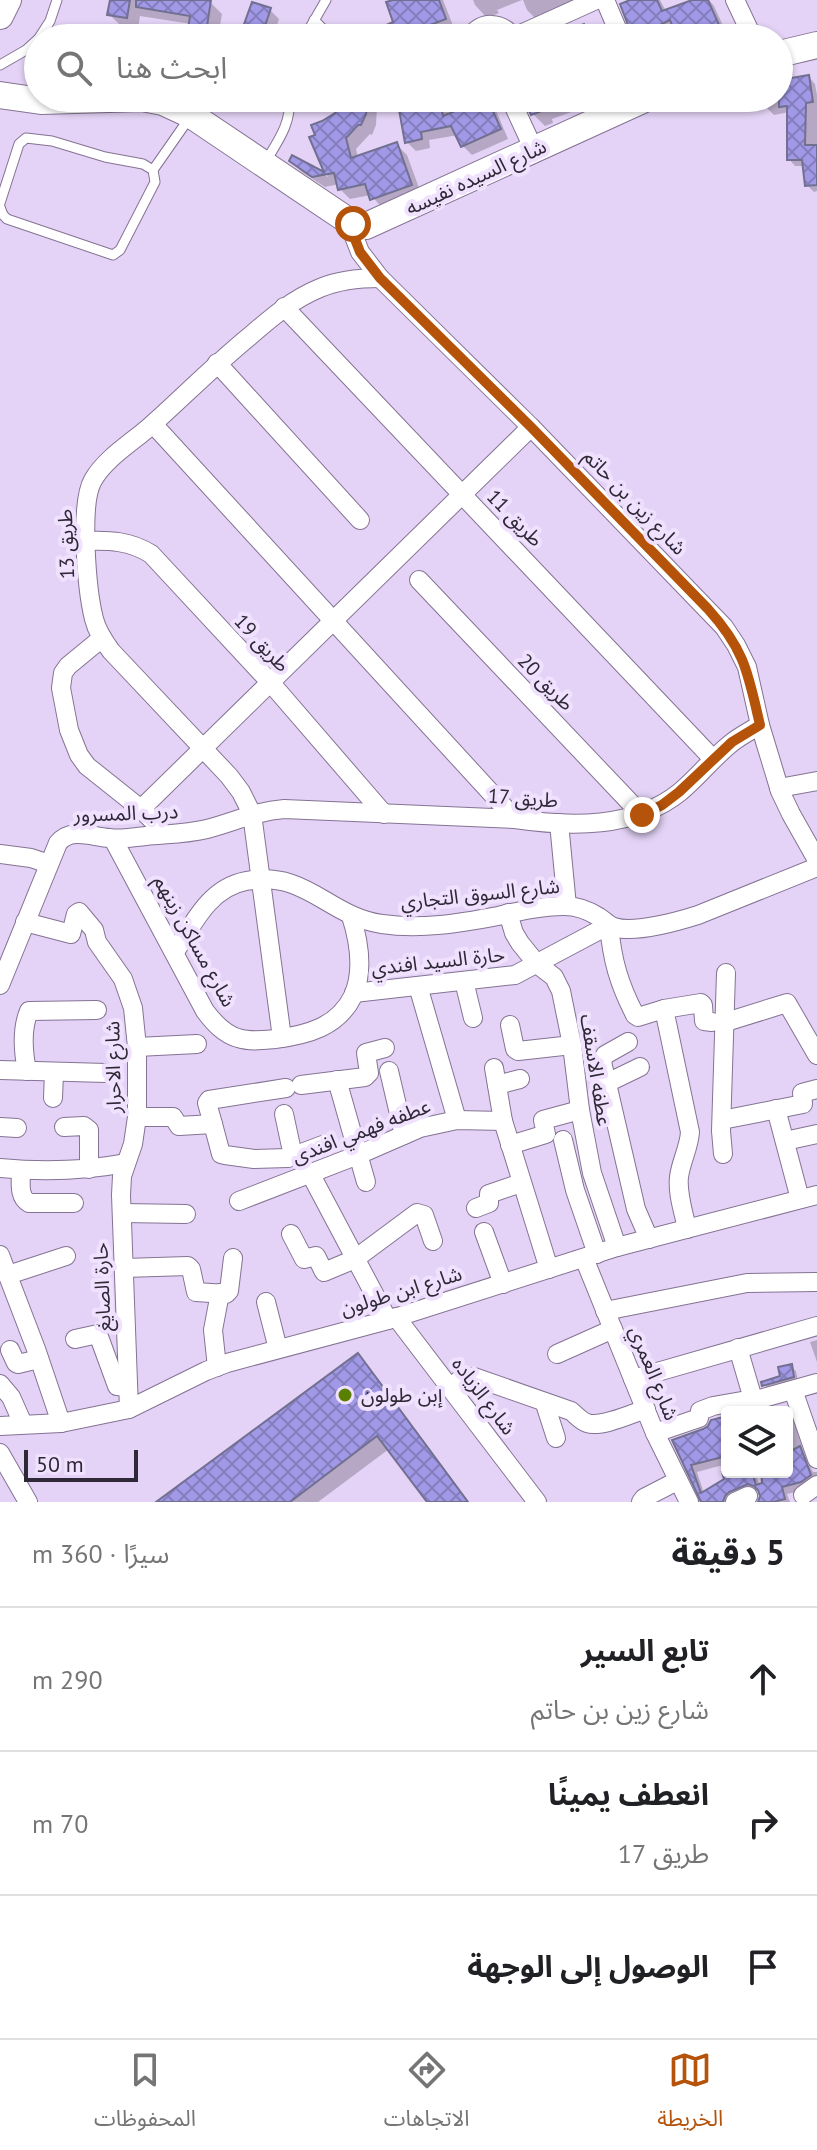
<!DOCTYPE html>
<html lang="ar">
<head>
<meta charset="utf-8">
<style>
  body { margin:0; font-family:"PT Sans","Noto Sans Arabic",sans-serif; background:#f6f6f6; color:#202124; direction:rtl }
  .controls { position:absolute; right:24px; bottom:24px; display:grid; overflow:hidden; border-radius:8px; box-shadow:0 2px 6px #0004 }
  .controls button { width:72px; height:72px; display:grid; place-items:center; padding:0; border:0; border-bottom:2px solid #e0e0e0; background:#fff; color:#202124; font:40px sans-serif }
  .scale { position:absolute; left:24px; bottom:20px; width:114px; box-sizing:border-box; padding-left:8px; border:4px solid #2f2836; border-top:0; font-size:22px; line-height:28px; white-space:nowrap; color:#2f2836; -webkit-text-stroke:6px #f0e1fe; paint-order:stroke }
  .stop { position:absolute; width:24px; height:24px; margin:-18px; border:6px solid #b45309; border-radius:50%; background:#fff }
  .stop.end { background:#b45309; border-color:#fff; box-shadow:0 2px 8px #0008 }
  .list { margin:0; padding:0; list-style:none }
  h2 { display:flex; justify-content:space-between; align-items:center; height:104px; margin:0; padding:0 32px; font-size:34px }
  h2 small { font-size:26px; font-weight:400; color:#757577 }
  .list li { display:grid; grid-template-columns:52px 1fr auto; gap:24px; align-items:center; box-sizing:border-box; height:144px; padding:0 32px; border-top:2px solid #e0e0e0 }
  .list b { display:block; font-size:30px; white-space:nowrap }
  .list p { margin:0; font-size:26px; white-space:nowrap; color:#757577 }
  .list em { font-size:26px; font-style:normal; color:#757577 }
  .icon { flex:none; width:44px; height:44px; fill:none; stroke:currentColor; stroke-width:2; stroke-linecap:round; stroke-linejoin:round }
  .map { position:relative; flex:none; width:817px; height:1502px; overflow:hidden; direction:ltr }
  .search { position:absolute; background:#fff; box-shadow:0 2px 6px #0004; left:24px; right:24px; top:24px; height:88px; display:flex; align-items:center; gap:20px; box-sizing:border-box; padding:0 28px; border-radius:44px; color:#757577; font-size:30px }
  .sheet { height:536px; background:#fff }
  nav { display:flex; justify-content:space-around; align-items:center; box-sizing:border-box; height:112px; border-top:2px solid #e0e0e0; background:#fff; font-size:22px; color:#757577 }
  nav a { display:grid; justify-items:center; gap:4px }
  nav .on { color:#b45309 }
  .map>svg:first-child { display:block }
  .shadow { fill:#0003; fill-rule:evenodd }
  .building { fill:url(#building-cross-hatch); stroke:#727091; stroke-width:2 }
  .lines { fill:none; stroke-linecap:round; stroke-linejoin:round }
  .lane-casing { stroke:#847393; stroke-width:11 }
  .street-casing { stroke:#847393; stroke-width:20 }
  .secondary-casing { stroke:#847393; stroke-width:28 }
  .lane { stroke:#fff; stroke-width:9 }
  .street { stroke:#fff; stroke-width:18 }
  .secondary { stroke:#fff; stroke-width:26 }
  .route { stroke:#b45309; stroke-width:10 }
  .poi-dot { fill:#598000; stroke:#f0e1fe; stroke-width:3 }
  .labels { text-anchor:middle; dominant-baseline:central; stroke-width:8; stroke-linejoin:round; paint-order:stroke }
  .street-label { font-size:20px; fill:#2f2836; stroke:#f0e1fe }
  .poi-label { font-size:20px; fill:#2f2836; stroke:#f0e1fe; text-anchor:start }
</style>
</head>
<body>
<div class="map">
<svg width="817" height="1502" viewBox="0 0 817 1502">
  <defs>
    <pattern id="building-cross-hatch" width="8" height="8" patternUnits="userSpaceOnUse" patternTransform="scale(2)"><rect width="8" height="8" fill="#a199e7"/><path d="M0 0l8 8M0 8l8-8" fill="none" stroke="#847dbc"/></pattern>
  </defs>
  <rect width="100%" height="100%" fill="#e4d3f6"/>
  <!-- shadow -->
  <g class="shadow">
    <path d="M 112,0 L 198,0 L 210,2 L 222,14 L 218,38 L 199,38 L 190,29 L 191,24 L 140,16 L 138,29 L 121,26 L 110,15 Z"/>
    <path d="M 398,0 L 443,0 L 454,28 L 428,38 L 391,38 L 396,23 Z"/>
    <path d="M 473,0 L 522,0 L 497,10 L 499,13 L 487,18 L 475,5 Z"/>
    <path d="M 523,0 L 574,0 L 576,6 L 539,22 L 527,10 Z"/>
    <path d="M 635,0 L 660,0 L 666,11 L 696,0 L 709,0 L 714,6 L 727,34 L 717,38 L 679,38 L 676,30 L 660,38 L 636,38 L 634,36 Z"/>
    <path d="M 270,10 L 279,19 L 273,38 L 241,38 Z"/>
    <path d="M 809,77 L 815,84 L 817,95 L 817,191 L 814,192 L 807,185 L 805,166 L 795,166 L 789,159 L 789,112 L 774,115 L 767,108 L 766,98 L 779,98 L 779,82 Z"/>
    <path d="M 237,98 L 253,98 L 251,103 Z"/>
    <path d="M 340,98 L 372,98 L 377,107 L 376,125 L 372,135 L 370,134 L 356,149 L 358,158 L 396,144 L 407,155 L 422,196 L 383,209 L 371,195 L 350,199 L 340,189 L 339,184 L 325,187 L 302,172 L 291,161 L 293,158 L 328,177 L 311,138 L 317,136 L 336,114 Z"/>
    <path d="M 525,98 L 572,98 L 577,110 L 552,119 L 553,123 L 545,126 L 533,114 Z"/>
    <path d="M 438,99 L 448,108 L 449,116 L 486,99 L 495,108 L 508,139 L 472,155 L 463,146 L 458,135 L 429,140 L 430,148 L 416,151 L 407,142 Z"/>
    <path d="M 817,1340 L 817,1362 L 810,1342 Z"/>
    <path d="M 358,1356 L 370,1368 L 469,1502 L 429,1502 L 389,1449 L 318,1502 L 159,1502 Z"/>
    <path d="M 791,1367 L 796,1371 L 798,1381 L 769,1389 L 764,1385 L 782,1377 Z"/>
    <path d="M 785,1406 L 792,1414 L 804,1453 L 813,1472 L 817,1472 L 817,1483 L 808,1489 L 787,1494 L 790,1502 L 760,1502 L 761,1492 L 757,1490 L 737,1498 L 733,1502 L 702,1502 L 675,1441 L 704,1431 L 727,1418 L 727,1472 L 755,1472 L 760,1486 L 764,1485 L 763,1472 L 787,1472 L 787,1412 L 760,1412 ZM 723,1465 L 726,1480 L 704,1493 L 697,1472 Z"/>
  </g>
  <!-- building -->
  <g class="building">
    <path d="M 110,0 L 130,0 L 127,18 L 107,15 Z"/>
    <path d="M 136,0 L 211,0 L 206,33 L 188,30 L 190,16 L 136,7 Z"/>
    <path d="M 393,0 L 439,0 L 446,19 L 396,38 L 388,38 L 384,26 L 393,22 L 386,2 Z"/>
    <path d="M 630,0 L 657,0 L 662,11 L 692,0 L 708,0 L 719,25 L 688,38 L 677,38 L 670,20 L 633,38 L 620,4 Z"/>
    <path d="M 252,2 L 271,8 L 261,38 L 239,38 Z"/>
    <path d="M 584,24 L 589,38 L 551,38 L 551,36 Z"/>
    <path d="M 809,75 L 813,102 L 806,103 L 805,145 L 817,145 L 817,185 L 805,186 L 802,160 L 787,160 L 787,106 L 779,107 L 779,80 Z"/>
    <path d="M 339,98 L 369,98 L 366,114 L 361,125 L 358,125 L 346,138 L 351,158 L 397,142 L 412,185 L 370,200 L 365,184 L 338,190 L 334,173 L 312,177 L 289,161 L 292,155 L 324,172 L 309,137 L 315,135 L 311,125 L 322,121 L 335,113 Z"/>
    <path d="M 431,98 L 439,98 L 443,116 L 487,98 L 501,129 L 461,147 L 451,126 L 421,132 L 422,139 L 405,143 L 398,104 Z"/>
    <path d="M 523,98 L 538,98 L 542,111 L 531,115 Z"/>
    <path d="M 358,1353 L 468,1502 L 427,1502 L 377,1436 L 290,1502 L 156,1502 Z"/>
    <path d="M 792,1364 L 794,1377 L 762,1386 L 761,1382 L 780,1376 L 778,1367 Z"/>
    <path d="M 727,1416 L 727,1456 L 691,1465 L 701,1493 L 724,1479 L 722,1472 L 737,1472 L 737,1477 L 752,1472 L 756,1485 L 762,1483 L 761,1472 L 787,1472 L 787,1453 L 800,1446 L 811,1475 L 801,1482 L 782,1487 L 785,1499 L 773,1502 L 758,1502 L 760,1496 L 758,1490 L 754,1486 L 748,1484 L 729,1492 L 725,1496 L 723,1502 L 701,1502 L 672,1440 L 703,1429 L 708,1426 L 711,1420 Z"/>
  </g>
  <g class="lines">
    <defs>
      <g id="lane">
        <path d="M 314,20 L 332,38"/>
        <path d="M 39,38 L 50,21 L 57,0"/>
        <path d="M 304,38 L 326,0"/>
        <path d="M 0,65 L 26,50 L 38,39"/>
        <path d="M 266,161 C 278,141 292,122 289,98"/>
        <path d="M 153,170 L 190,117"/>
        <path d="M 0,203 L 19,144 L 26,138 L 52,141 L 105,157 L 143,164 L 153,170 L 155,182 L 120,250 L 113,255 L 7,219 L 3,215 L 0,207"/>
      </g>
      <g id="street">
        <path d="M 605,0 L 621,38"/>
        <path d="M 735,0 L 753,38"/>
        <path d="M 514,37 L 596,0"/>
        <path d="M 469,38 C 482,20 501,21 514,38"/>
        <path d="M 510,98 L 534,150"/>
        <path d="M 348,221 L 360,252 L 380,278 L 531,427 L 724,627 L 736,645 L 747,667 L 760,725 L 780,791 L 791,814 L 817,860"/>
        <path d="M 284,307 L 713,759"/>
        <path d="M 217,363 L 360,520"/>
        <path d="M 153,424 L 515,819"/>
        <path d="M 86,541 C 110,540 130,541 151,554 L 270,682 L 384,814"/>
        <path d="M 419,580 L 642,815"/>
        <path d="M 102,638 L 68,666 L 63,673 L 61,688 L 69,730 L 79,755 L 87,766 L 141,809 L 153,821 L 162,834"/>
        <path d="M 779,788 L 817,781"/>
        <path d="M 141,809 L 531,427"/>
        <path d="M 559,823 L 567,906"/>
        <path d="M 113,839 L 205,1011 C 214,1023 224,1034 238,1038 C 250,1042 264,1040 275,1039 C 307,1035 338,1027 353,996 C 364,971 359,941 351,916"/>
        <path d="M 0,854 L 31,858 L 49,864"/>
        <path d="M 508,913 L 514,933 L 520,943 L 537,964 L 554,977 L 561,991 L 572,1045 L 580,1110 L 592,1173 L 617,1247"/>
        <path d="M 25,922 L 71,934 L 76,914 L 79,912 L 94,930 L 97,942 L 123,979 L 133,1008 L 137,1047 L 137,1117 L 133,1144 L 122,1176 L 121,1195 L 129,1409"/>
        <path d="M 175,952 C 193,924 209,888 246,881 C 307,870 327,916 382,924 C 420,930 461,923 498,916 C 520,911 542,906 564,906 C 577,906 588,910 599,917 C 604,920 608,925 614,927 C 633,934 679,921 698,915 L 817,867"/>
        <path d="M 464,981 L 473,1018"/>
        <path d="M 0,985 L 58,843 C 71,827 92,837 110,838 C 121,840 134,837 146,836 C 167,834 187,834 207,829 C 234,822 256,811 284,809 L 515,819 C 570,827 634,829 680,792 C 698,777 712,759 729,745 C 738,737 750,731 760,725"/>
        <path d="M 418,986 L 457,1120"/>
        <path d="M 354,993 L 515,975 L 609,925 C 612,960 619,984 635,1015 L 638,1017 L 664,1009 L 701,1003 L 703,1005 L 704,1021 L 712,1022"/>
        <path d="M 664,1009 L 690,1132 C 689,1148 681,1161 679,1177 C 677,1194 684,1213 687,1229"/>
        <path d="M 726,1022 L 787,1003 L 817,1055"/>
        <path d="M 510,1025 L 515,1049 L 518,1051 L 572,1045"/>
        <path d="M 282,1038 L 252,814 L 241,792 L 229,776 L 111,651 C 103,640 97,631 94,619 C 87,591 79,504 93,480 C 107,456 135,441 155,422 C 187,393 217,363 250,336 C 272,317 293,299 320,288 C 339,280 359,278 380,278"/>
        <path d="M 628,1042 L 605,1055 L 602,1062 L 636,1209 L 649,1239"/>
        <path d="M 137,1047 L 197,1044"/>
        <path d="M 494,1068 L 503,1121 L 549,1269"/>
        <path d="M 0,1070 L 106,1073"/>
        <path d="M 27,1071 C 23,1051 21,1030 29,1011 L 97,1010"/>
        <path d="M 389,1071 L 404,1135"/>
        <path d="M 337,1080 L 366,1182"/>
        <path d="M 607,1083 L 640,1067"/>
        <path d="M 301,1085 L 365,1077 L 369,1073 L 366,1053 L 385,1048"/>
        <path d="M 497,1085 L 520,1079"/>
        <path d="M 53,1098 L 54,1072"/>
        <path d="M 776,1109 L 800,1199"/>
        <path d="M 284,1114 L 293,1156"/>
        <path d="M 137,1117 L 173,1117 L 179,1126 L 213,1124 L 221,1154 L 225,1155 L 254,1159 L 288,1158 L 328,1143"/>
        <path d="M 722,1120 L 803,1104 L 802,1093 L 817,1089"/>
        <path d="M 213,1124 L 207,1103 L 209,1100 L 286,1088"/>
        <path d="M 0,1127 L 17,1128"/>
        <path d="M 64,1127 L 84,1126 L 89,1130 L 89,1169"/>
        <path d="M 563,1140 L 575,1190 L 597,1254"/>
        <path d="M 785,1141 L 817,1134"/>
        <path d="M 510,1145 L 546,1134 L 543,1120 L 580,1110"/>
        <path d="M 723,1154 L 721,1131 L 726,973"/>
        <path d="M 0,1168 C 43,1172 84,1171 126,1163"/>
        <path d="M 21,1170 C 21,1182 18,1197 29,1203 L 74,1203"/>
        <path d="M 310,1173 L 388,1320"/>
        <path d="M 239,1201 L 358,1155 L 420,1128 L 457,1120 L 503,1121"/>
        <path d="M 476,1208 L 489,1203 L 489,1194 L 521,1183"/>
        <path d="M 122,1213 L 186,1214"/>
        <path d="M 484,1232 L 503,1284"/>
        <path d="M 291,1234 L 304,1259 L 316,1256 L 324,1272 L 355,1259 L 417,1213 L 424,1215 L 433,1241"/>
        <path d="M 0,1255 L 36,1349 L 61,1423"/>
        <path d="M 584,1258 L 655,1433 L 689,1502"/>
        <path d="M 124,1268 L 188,1266 L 191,1269 L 196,1292 L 226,1294 L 229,1291 L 233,1258"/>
        <path d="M 8,1275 L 66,1256"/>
        <path d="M 266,1302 L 278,1349"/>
        <path d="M 605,1311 L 747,1283 L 817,1282"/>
        <path d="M 396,1317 L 537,1502"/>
        <path d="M 75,1339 L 98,1334 L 117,1386 L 128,1387"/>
        <path d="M 738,1348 L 753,1399 L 756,1400 L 817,1383"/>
        <path d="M 10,1350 L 16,1363 L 18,1364 L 39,1359"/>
        <path d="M 557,1354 L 613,1329"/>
        <path d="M 217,1367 L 213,1330 L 220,1293"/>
        <path d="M 633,1379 L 817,1326"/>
        <path d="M 0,1384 L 11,1397 L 23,1424"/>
        <path d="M 450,1388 L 462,1378 L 474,1377 L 571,1411 C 576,1415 581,1421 587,1423 C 601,1428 631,1414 646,1409"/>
        <path d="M 793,1390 L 817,1459"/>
        <path d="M 545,1404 L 556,1438"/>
        <path d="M 0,1426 L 61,1423 L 129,1409 L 206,1371 L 227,1363 L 388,1320 L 617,1247 L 817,1195"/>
        <path d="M 655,1433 L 699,1418 L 700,1411 L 713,1406 L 753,1399"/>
        <path d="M 0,1453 L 28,1502"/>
        <path d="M 803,1495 L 817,1485"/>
        <path d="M 641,1502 L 644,1498 L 677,1481"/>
        <path d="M 735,1502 L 748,1496"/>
      </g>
      <g id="secondary">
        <path d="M 0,16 L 8,0"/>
        <path d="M 779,54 L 817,45"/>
        <path d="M 0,95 L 41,101 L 142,98 L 163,102 L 191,115 L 353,224 L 366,226 L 647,98"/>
      </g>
    </defs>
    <!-- lane casing -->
    <use href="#lane" class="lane-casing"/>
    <!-- street casing -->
    <use href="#street" class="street-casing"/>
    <!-- secondary casing -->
    <use href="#secondary" class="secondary-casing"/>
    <!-- lane -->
    <use href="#lane" class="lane"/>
    <!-- street -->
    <use href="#street" class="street"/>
    <!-- secondary -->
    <use href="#secondary" class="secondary"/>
  </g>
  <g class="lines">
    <!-- route -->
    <path class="route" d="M 353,224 L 348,221 L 360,252 L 380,278 L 531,427 L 708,609 C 745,650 748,673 760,725 L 732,742 L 679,792 L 662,805 L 642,815"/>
  </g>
  <!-- markers -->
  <circle class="poi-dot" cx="345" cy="1395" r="8"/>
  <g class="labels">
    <!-- street labels -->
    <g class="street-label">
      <text transform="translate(476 177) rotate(-25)">شارع السيده نفيسه</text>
      <text transform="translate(635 502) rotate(46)">شارع زين بن حاتم</text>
      <text transform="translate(515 518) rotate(46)">طريق 11</text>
      <text transform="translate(66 544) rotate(-92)">طريق 13</text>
      <text transform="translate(262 643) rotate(47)">طريق 19</text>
      <text transform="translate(546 682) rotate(46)">طريق 20</text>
      <text transform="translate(523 798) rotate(4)">طريق 17</text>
      <text transform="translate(126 813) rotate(-2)">درب المسرور</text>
      <text transform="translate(480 894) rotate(-6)">شارع السوق التجاري</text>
      <text transform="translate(195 941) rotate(61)">شارع مساكن زينهم</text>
      <text transform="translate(438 961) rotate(-6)">حارة السيد افندي</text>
      <text transform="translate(113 1067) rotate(-91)">شارع الاحرار</text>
      <text transform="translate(596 1070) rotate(81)">عطفه الاسقف</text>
      <text transform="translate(361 1131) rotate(-21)">عطفه فهمي افندى</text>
      <text transform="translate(102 1287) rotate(-92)">حارة الصايغ</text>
      <text transform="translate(401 1291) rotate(-17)">شارع ابن طولون</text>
      <text transform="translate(654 1373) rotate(68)">شارع العمري</text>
      <text transform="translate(484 1396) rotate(53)">شارع الزياده</text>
    </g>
    <!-- poi labels -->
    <g class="poi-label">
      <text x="361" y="1395">إبن طولون</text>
    </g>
  </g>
</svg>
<div class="controls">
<button><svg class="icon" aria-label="layers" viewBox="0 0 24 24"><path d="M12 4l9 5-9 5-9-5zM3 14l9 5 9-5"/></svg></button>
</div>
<div class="scale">50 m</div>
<div class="stop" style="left:353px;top:224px"></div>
<div class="stop end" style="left:642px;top:815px"></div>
<div class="search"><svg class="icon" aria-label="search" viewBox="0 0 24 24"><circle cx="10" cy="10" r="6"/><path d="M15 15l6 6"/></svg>ابحث هنا</div>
</div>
<section class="sheet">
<h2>5 دقيقة<small>سيرًا · 360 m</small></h2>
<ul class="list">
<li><svg class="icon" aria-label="ahead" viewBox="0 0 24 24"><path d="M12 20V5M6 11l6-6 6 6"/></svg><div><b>تابع السير</b><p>شارع زين بن حاتم</p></div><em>290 m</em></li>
<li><svg class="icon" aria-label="right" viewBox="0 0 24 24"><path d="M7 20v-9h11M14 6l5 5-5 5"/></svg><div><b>انعطف يمينًا</b><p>طريق 17</p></div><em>70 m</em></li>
<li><svg class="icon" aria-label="arrive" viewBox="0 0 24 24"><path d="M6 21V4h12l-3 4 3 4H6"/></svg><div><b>الوصول إلى الوجهة</b></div></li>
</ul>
</section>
<nav>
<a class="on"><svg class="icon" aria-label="map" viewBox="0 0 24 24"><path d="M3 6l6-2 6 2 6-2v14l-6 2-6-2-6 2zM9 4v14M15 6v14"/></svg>الخريطة</a>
<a><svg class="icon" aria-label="directions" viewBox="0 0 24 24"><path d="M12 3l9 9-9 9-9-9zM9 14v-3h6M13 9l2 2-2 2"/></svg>الاتجاهات</a>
<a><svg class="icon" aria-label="saved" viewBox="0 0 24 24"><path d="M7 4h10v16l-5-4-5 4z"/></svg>المحفوظات</a>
</nav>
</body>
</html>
